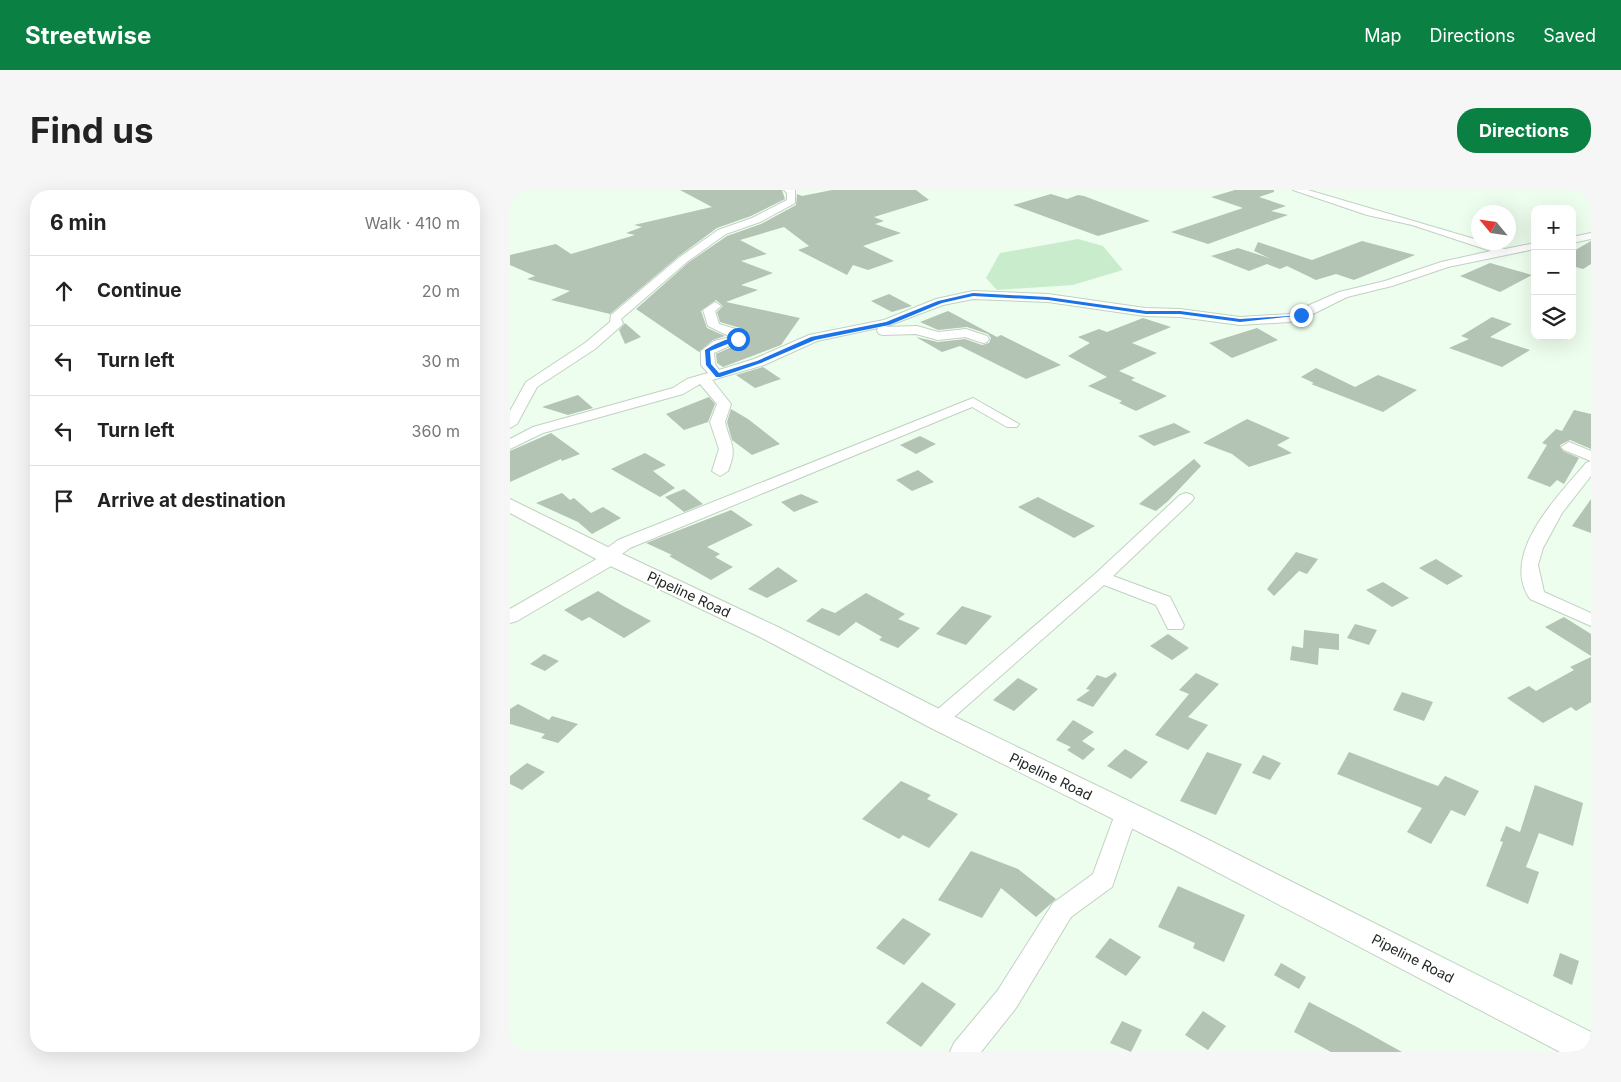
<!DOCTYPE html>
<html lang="en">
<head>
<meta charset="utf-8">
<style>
  body { margin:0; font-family:Inter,sans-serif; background:#f6f6f6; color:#222 }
  .controls { position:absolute; right:15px; top:15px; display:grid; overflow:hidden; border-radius:10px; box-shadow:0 5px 20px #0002 }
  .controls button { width:45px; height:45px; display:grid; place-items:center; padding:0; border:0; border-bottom:1px solid #e0e0e0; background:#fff; color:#222; font:25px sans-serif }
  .compass { position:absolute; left:961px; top:15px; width:45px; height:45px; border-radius:50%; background:#fff; box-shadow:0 5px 20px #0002; rotate:299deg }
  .stop { position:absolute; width:15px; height:15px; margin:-11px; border:4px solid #1a73e8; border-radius:50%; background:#fff }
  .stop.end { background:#1a73e8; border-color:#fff; box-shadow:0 1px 5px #0008 }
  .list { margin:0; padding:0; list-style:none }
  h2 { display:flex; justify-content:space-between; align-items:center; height:65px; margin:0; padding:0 20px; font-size:21px }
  h2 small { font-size:16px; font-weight:400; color:#767676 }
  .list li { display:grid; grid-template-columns:32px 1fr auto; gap:15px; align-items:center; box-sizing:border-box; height:70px; padding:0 20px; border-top:1px solid #e0e0e0 }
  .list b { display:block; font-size:19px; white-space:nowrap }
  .list em { font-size:16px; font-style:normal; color:#767676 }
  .icon { flex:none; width:28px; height:28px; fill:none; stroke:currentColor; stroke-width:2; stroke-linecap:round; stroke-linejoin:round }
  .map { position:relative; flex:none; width:1081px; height:862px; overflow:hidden; border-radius:20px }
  header { display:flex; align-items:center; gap:30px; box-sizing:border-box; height:70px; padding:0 25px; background:#0b8043; color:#fff }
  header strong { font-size:24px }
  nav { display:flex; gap:28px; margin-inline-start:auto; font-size:18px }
  .intro { display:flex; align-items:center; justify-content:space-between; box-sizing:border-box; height:120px; padding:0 30px }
  h1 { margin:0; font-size:35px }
  .button { padding:12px 22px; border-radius:20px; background:#0b8043; color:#fff; font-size:18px; font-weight:700 }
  main { display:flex; gap:30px; padding:0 30px }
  aside { flex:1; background:#fff; border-radius:20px; box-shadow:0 5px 20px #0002 }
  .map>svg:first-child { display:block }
  .green { fill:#c9edcc }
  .building { fill:#b3c3b4 }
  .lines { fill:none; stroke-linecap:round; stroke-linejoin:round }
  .minor-casing { stroke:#c1d1c2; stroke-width:2 }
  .tertiary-casing { stroke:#c1d1c2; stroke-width:2 }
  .minor { fill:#fff; fill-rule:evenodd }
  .tertiary { fill:#fff; fill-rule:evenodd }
  .route { fill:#1a73e8 }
  .labels { text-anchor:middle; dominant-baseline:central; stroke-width:4; stroke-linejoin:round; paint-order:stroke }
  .street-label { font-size:14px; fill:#212722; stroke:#fff }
</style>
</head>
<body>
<header>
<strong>Streetwise</strong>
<nav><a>Map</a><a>Directions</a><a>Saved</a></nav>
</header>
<div class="intro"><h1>Find us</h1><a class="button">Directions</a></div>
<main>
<aside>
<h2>6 min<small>Walk · 410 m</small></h2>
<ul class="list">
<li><svg class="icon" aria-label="ahead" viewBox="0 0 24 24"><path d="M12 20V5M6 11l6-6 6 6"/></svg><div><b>Continue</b></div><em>20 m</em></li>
<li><svg class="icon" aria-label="left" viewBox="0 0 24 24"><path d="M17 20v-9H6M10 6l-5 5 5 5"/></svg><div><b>Turn left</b></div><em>30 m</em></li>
<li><svg class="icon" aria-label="left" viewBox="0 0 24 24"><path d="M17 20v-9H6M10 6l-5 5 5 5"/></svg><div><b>Turn left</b></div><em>360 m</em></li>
<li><svg class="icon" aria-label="arrive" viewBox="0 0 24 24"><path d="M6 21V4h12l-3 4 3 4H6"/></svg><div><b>Arrive at destination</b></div></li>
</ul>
</aside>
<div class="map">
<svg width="1081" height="862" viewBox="0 0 1081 862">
  <rect width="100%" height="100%" fill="#edfeee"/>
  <!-- green -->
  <path class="green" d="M 568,49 L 593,56 L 613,80 L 563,95 L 487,100 L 476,88 L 490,63 Z"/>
  <!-- building -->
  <g class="building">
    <path d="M 170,0 L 272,0 L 275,9 L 241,26 L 207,38 L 169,66 L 100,124 L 41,110 L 60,101 L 17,89 L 25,86 L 0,75 L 0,65 L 46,54 L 61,64 L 125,45 L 116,43 L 132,37 L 124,35 L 202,17 Z"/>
    <path d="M 322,0 L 406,0 L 419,10 L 364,27 L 374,31 L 365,34 L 391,43 L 353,56 L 384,71 L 358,80 L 343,75 L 337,85 L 288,60 L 299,56 L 274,37 L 230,50 L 257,64 L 231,71 L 263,83 L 231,95 L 248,100 L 216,112 L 290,128 L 271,155 L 213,177 L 207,173 L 206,164 L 235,151 L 236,148 L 230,138 L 210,132 L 207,122 L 213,116 L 206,110 L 191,121 L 197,138 L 215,146 L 203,150 L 189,162 L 126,119 L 179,72 L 217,46 L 251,34 L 286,15 L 287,4 L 292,6 Z"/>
    <path d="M 725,0 L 764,0 L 764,2 L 749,7 L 776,16 L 761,21 L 778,25 L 698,54 L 661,42 L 733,18 L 701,7 Z"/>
    <path d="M 541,4 L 557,9 L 568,5 L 574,6 L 640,31 L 588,46 L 503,15 Z"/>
    <path d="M 852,51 L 905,65 L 844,90 L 826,84 L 806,90 L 777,76 L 770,79 L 757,74 L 739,81 L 701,66 L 728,58 L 759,68 L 744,61 L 748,52 L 802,70 Z"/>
    <path d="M 1081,51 L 1081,74 L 1073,79 L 1062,76 L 1062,62 Z"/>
    <path d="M 980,73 L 1022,85 L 990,102 L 950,86 Z"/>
    <path d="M 379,104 L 402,116 L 382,122 L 361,111 Z"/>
    <path d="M 438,121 L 487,147 L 491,145 L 551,175 L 516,189 L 450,156 L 432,162 L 406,147 L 428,152 L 455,149 L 472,155 L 479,153 L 481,148 L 478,144 L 457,137 L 428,140 L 410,132 Z"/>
    <path d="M 982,127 L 1002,134 L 980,147 L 1020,160 L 992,177 L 939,158 L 959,149 L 951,146 Z"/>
    <path d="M 633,128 L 661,137 L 622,153 L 647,163 L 609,181 L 625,188 L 621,190 L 657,206 L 626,221 L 609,213 L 612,211 L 578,196 L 597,187 L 558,166 L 580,153 L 568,147 L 589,139 L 597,142 Z"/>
    <path d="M 115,133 L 131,147 L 115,154 L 109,140 Z"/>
    <path d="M 747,138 L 768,150 L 722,168 L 699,153 Z"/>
    <path d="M 253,177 L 271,189 L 245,198 L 226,185 Z"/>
    <path d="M 806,178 L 845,197 L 868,185 L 907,200 L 873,222 L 801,194 L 804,193 L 791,187 Z"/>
    <path d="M 68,205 L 83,218 L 58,225 L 32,217 Z"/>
    <path d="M 199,207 L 205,214 L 198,232 L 174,240 L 156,224 Z"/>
    <path d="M 221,219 L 238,229 L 270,254 L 242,265 L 222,250 L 217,232 Z"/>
    <path d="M 1064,220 L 1081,224 L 1081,259 L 1060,250 L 1050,255 L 1053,261 L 1069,268 L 1054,294 L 1047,290 L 1040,297 L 1017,288 L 1037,255 L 1032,253 L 1046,239 L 1052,241 Z"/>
    <path d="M 737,229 L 780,248 L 767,255 L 782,263 L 739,277 L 722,264 L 693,253 Z"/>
    <path d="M 664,233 L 681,242 L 644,256 L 628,246 Z"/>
    <path d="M 41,243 L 70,264 L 52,271 L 51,269 L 0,292 L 0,261 Z"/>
    <path d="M 410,246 L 426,254 L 406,264 L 390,255 Z"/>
    <path d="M 135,263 L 156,275 L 143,281 L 165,298 L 150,307 L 101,279 Z"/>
    <path d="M 684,269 L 691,276 L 658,311 L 646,321 L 629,314 Z"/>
    <path d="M 408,280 L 424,292 L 402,301 L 386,290 Z"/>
    <path d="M 174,299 L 178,302 L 193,314 L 174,322 L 155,307 Z"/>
    <path d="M 52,303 L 60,310 L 64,308 L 81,323 L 93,317 L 111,328 L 82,344 L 68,332 L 26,313 Z"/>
    <path d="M 291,304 L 309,312 L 284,322 L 271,312 Z"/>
    <path d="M 528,307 L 553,320 L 585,336 L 564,348 L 508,317 Z"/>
    <path d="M 1081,309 L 1081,343 L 1062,336 Z"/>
    <path d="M 221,320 L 243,335 L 197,357 L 210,364 L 205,367 L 223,377 L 201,390 L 159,366 L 162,365 L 136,353 Z"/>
    <path d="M 786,362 L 808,369 L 797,384 L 789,381 L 764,406 L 757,399 Z"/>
    <path d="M 926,369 L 953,386 L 937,395 L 909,378 Z"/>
    <path d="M 268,377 L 288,391 L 257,408 L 238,399 Z"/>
    <path d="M 873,392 L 899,408 L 882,417 L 856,400 Z"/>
    <path d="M 88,401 L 113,416 L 141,431 L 114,448 L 79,427 L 72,431 L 54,420 Z"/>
    <path d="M 356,403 L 395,424 L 388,429 L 410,438 L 388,458 L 369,450 L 372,447 L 346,432 L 329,446 L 296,431 L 312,418 L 325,423 Z"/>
    <path d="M 452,416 L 482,426 L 456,455 L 426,444 Z"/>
    <path d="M 1054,427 L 1081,444 L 1081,466 L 1035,437 Z"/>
    <path d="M 845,434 L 867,440 L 859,455 L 837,448 Z"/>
    <path d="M 794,440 L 829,444 L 829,460 L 809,458 L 808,475 L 780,470 L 782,456 L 793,458 Z"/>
    <path d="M 658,444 L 679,458 L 662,470 L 640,456 Z"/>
    <path d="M 34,464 L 49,471 L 35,481 L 20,474 Z"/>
    <path d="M 1081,467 L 1081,512 L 1066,521 L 1061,517 L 1033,533 L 997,508 L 1019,496 L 1026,501 L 1064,480 L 1060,477 Z"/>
    <path d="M 605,482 L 607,485 L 583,517 L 566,510 L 580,500 L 576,499 L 587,485 L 596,488 Z"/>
    <path d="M 686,483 L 709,494 L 678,527 L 698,535 L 678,560 L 645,545 L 679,504 L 669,500 Z"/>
    <path d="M 508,488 L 528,499 L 504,521 L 483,510 Z"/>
    <path d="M 892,502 L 923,512 L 914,531 L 883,520 Z"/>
    <path d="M 8,514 L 39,530 L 42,526 L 68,534 L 48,553 L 31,548 L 35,544 L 0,534 L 0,519 Z"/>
    <path d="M 563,530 L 584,542 L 572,551 L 585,559 L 573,570 L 557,560 L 561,557 L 546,550 Z"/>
    <path d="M 615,559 L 638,572 L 621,589 L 597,576 Z"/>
    <path d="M 697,562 L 732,574 L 706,625 L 670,611 Z"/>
    <path d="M 839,562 L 928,596 L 935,586 L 969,601 L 955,626 L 941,620 L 921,654 L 897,642 L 912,618 L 827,584 Z"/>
    <path d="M 753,565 L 771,573 L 760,590 L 742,583 Z"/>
    <path d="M 17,573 L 35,582 L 12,600 L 0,594 L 0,586 Z"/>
    <path d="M 391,591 L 421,605 L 417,609 L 448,624 L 419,658 L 393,645 L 389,649 L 352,629 Z"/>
    <path d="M 1025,595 L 1073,613 L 1063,656 L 1029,643 L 1016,677 L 1029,682 L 1018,714 L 976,696 L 993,652 L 990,651 L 996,636 L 1010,642 Z"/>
    <path d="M 461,661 L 508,679 L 546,709 L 526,727 L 491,698 L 472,728 L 428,710 Z"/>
    <path d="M 668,696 L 735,725 L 714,772 L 683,758 L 685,753 L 648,737 Z"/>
    <path d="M 393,728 L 421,744 L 394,775 L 366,758 Z"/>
    <path d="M 600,748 L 631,767 L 616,786 L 585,767 Z"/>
    <path d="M 1050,763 L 1069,771 L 1062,795 L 1043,786 Z"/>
    <path d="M 771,773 L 796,787 L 789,799 L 764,785 Z"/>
    <path d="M 412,792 L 446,814 L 411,857 L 376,833 Z"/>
    <path d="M 799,812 L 847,837 L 892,862 L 821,862 L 784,842 Z"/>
    <path d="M 693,821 L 716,836 L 698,860 L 675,845 Z"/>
    <path d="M 612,831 L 632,840 L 621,862 L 600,853 Z"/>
  </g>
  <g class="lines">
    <defs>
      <g id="minor">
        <path d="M 274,0 L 285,0 L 285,13 L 250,32 L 216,44 L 178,71 L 111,129 L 113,133 L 111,136 L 85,159 L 27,197 L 7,234 L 0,238 L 0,221 L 16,192 L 75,153 L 100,132 L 101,125 L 170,67 L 208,40 L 242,28 L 277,10 L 277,3 Z"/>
        <path d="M 783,0 L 798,0 L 968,50 L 968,52 L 995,59 L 1025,53 L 1025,59 L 938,77 L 882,96 L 837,107 L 795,128 L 779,132 L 730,135 L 670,127 L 635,126 L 538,112 L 463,109 L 433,115 L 375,137 L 407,136 L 428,142 L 456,139 L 477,146 L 479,149 L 477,152 L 473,153 L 455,147 L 428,150 L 406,144 L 373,145 L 369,144 L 367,141 L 368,138 L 307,151 L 254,175 L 202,190 L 221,214 L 215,232 C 220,254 228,257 218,281 L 210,286 L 202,281 L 209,259 L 200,232 L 207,214 L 190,194 L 173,204 L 33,243 L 0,259 L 0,249 L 23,237 L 163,198 L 177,189 L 198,183 L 191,175 L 191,161 L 204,151 L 221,147 L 198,136 L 193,120 L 205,112 L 211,116 L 205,121 L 209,134 L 229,140 L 234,149 L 204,163 L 205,174 L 209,180 L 244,169 L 299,145 L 374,130 L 426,109 L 463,101 L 538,104 L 635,118 L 670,119 L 730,127 L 779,124 L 829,102 L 875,91 L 931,72 L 981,61 L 902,35 L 857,25 Z"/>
        <path d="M 1081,43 L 1081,49 L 1062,53 L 1062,47 Z"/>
        <path d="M 463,208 L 509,234 L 507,237 L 497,237 L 462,217 L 120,358 L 109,366 L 111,368 L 108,372 L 7,431 L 0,433 L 0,419 L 90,367 L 92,362 L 108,350 Z"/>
        <path d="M 1059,252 L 1081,261 L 1081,286 L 1052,323 L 1033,358 L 1028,375 L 1034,402 L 1081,423 L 1081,436 L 1020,409 C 989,364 1049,305 1076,273 L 1081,271 L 1054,260 L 1051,257 Z"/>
        <path d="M 676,303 L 682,305 L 684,308 L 682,311 L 603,386 L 660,407 L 674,435 L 672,439 L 658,439 L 646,415 L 594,395 L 435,535 L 428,537 L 421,535 L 418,530 L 421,525 L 585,384 L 670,305 Z"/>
        <path d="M 616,615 L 624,618 L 627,624 L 602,697 L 561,727 L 506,818 L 471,862 L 440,862 L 444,853 L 488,800 L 543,713 L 583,684 L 605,624 L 608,618 Z"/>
      </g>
      <path id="tertiary" d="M 0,309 L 106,361 L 268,437 L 437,523 L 685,643 L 1081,842 L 1081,862 L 1050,862 L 663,659 L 419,537 L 250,447 L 90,371 L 0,323 Z"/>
    </defs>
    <!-- minor casing -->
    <use href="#minor" class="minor-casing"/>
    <!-- tertiary casing -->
    <use href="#tertiary" class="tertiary-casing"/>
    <!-- minor -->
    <use href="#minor" class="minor"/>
    <!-- tertiary -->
    <use href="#tertiary" class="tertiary"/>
  </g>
  <!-- route -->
  <path class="route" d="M 463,103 L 538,107 L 636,121 L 670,121 L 730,129 L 794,125 L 730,132 L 670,124 L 636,124 L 538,110 L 463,106 L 432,113 L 379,135 L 305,150 L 251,173 L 210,187 L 206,187 L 196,175 L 195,160 C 204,155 221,145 230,149 L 200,161 L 201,174 L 209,183 L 247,171 L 301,147 L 376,132 L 428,111 Z"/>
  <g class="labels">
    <!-- street labels -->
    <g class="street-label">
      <text transform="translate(179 404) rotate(25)">Pipeline Road</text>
      <text transform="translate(541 586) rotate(26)">Pipeline Road</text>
      <text transform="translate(903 768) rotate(27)">Pipeline Road</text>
    </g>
  </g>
</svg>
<div class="controls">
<button>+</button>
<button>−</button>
<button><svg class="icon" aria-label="layers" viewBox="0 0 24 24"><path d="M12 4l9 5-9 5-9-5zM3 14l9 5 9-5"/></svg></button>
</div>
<svg class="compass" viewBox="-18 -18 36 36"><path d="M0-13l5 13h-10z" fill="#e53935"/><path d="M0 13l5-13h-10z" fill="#767676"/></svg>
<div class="stop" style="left:228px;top:149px"></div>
<div class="stop end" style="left:791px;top:125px"></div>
</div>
</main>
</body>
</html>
